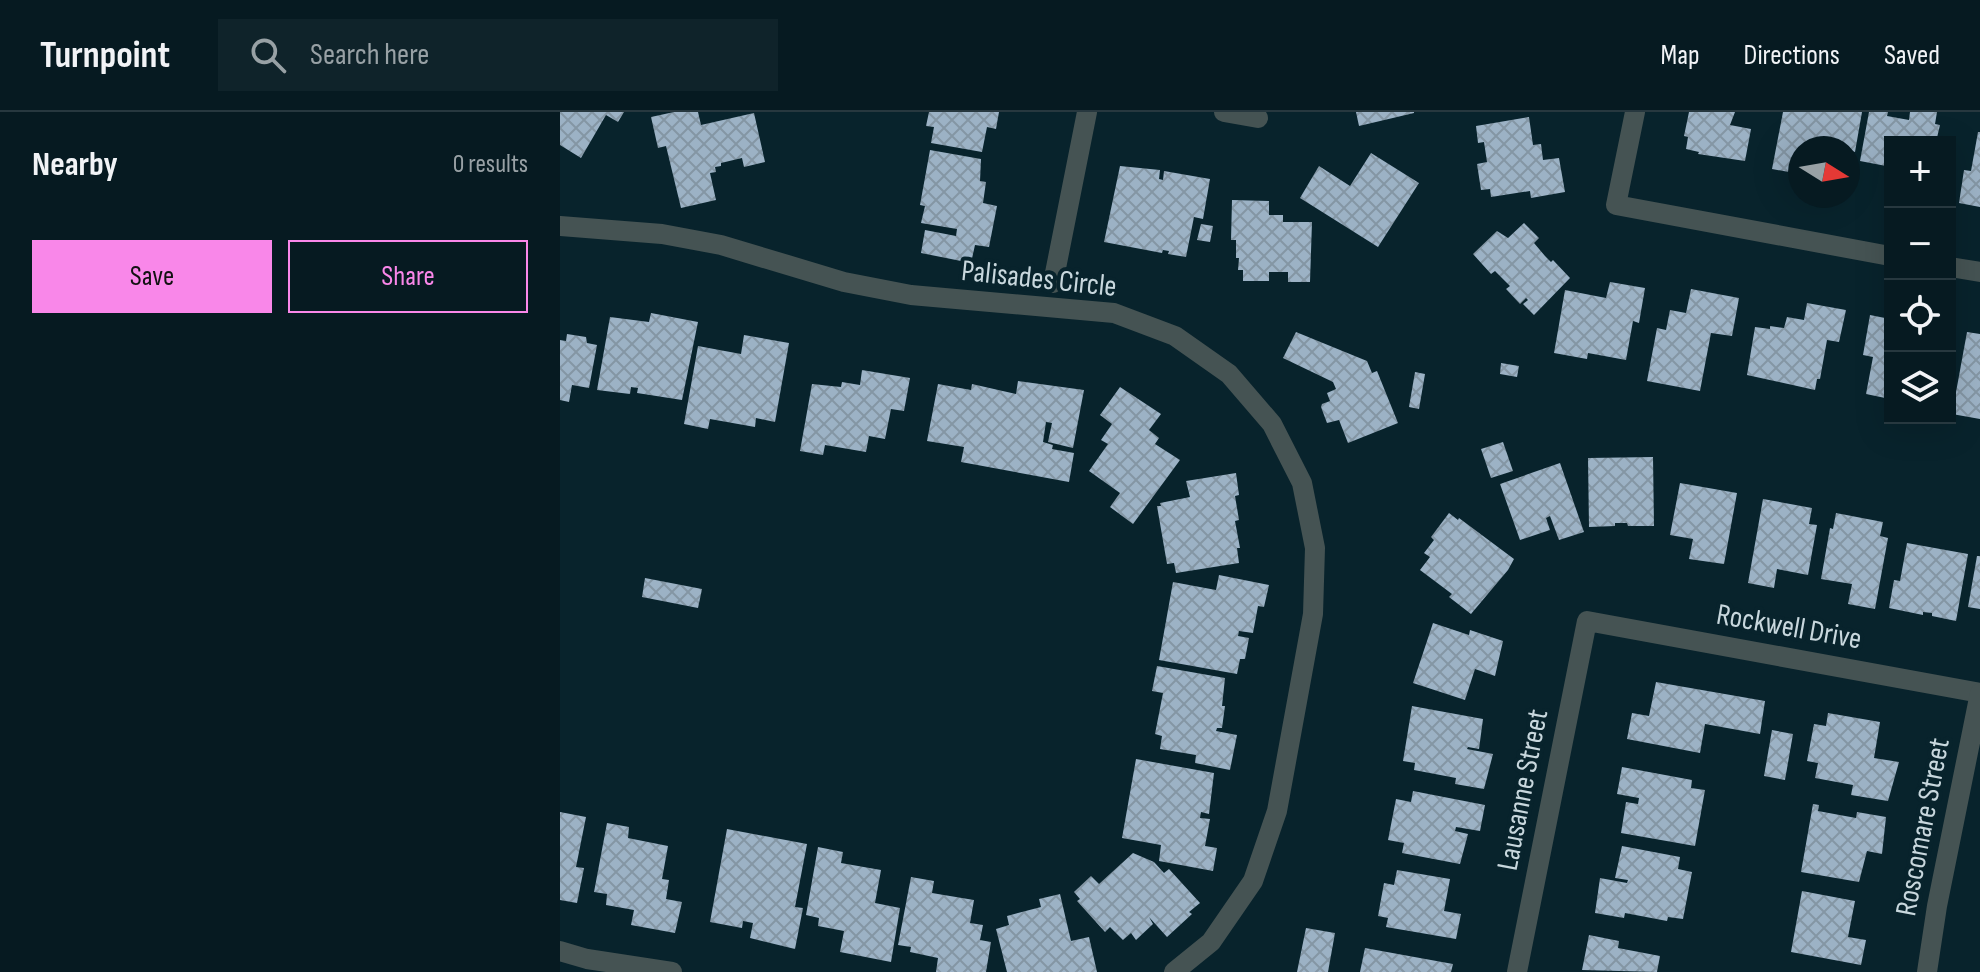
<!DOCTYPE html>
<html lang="en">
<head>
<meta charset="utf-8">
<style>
  body { margin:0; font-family:"Sofia Sans Condensed",sans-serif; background:#0f232a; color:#f1f3f6 }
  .controls { position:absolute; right:24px; top:24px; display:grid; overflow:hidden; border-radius:0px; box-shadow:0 8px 32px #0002 }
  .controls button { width:72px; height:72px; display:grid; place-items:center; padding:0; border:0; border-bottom:2px solid #27383f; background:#061a21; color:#f1f3f6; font:40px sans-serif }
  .compass { position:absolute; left:1228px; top:24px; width:72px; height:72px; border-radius:50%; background:#061a21; box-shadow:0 8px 32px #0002; rotate:101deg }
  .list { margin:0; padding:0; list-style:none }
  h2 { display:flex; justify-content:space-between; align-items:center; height:104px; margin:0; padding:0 32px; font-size:34px }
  h2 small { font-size:26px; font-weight:400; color:#98a1a5 }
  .actions { display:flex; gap:16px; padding:24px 32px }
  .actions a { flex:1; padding:18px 0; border:2px solid #f987e9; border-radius:0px; text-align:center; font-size:28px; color:#f987e9 }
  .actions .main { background:#f987e9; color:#111 }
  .icon { flex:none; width:44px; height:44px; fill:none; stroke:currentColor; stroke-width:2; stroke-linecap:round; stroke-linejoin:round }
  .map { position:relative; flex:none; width:1420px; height:860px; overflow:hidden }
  header { display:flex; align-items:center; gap:48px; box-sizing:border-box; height:112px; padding:0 40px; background:#061a21; border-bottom:2px solid #27383f }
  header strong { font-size:38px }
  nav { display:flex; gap:44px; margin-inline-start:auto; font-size:28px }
  .search { width:560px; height:72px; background:#0f232a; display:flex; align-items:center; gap:20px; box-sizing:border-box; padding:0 28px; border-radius:0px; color:#98a1a5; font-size:30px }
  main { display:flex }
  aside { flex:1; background:#061a21 }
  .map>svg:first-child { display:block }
  .building { fill:url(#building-cross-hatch) }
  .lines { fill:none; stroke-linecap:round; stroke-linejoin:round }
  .minor { stroke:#455353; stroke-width:20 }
  .labels { text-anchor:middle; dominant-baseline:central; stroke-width:8; stroke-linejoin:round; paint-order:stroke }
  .street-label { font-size:30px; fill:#c8d7dd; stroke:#08232c }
</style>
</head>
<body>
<header>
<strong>Turnpoint</strong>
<div class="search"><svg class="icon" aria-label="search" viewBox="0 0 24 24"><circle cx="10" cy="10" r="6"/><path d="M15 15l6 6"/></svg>Search here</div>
<nav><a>Map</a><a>Directions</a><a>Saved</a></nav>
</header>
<main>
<aside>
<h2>Nearby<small>0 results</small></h2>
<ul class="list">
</ul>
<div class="actions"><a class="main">Save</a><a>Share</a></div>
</aside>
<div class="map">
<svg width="1420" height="860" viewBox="0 0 1420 860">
  <defs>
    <pattern id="building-cross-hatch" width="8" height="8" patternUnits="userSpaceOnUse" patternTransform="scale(2)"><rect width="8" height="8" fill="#9cb2c5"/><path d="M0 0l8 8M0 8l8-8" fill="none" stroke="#8496a4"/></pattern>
  </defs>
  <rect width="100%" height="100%" fill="#08232c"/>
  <!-- building -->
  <g class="building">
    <path d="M 0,0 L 64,0 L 58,10 L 46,3 L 21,46 L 0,33 Z"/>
    <path d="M 114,0 L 138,0 L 141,13 L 194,1 L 205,50 L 184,55 L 182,46 L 161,51 L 161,54 L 155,55 L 156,60 L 150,61 L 156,88 L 121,96 L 106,34 L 98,36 L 91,5 Z"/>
    <path d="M 369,0 L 439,0 L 436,17 L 427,15 L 422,40 L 371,31 L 374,15 L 366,14 Z"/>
    <path d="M 796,0 L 854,0 L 854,1 L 799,14 Z"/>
    <path d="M 1129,0 L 1175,0 L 1170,13 L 1191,17 L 1185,49 L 1138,42 L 1139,40 L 1126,37 L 1128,25 L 1124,24 Z"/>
    <path d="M 1223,0 L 1302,0 L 1295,40 L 1291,39 L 1289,48 L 1288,36 L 1240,36 L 1240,62 L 1212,57 Z"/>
    <path d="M 1309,0 L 1328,0 L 1327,4 L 1349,8 L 1350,0 L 1377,0 L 1375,12 L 1380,13 L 1376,30 L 1330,30 L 1330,60 L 1325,59 L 1326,54 L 1300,49 Z"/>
    <path d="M 969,5 L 973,33 L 981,32 L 983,48 L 999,46 L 1005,80 L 971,86 L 970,79 L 931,85 L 930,77 L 921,78 L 917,52 L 927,50 L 924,30 L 918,31 L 916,14 Z"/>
    <path d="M 1418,20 L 1420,20 L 1420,95 L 1399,91 L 1404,58 L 1411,59 Z"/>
    <path d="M 370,38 L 421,47 L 420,69 L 426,70 L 423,91 L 437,94 L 429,135 L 415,133 L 411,151 L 361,141 L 365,118 L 396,124 L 397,117 L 361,111 L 365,94 L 360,93 Z"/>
    <path d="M 811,41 L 859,71 L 818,135 L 740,86 L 759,54 L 790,74 Z"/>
    <path d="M 560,54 L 600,58 L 599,67 L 603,68 L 604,59 L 650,67 L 643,107 L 634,105 L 626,145 L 608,142 L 609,139 L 603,138 L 602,141 L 544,130 Z"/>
    <path d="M 672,88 L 709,89 L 709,103 L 723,103 L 723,110 L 752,110 L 750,170 L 728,170 L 728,160 L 709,160 L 709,169 L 683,169 L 683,158 L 678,158 L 679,146 L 676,146 L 676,128 L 671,128 Z"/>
    <path d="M 964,111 L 979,126 L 974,131 L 985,144 L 991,150 L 993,148 L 1010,166 L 974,203 L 963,192 L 968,188 L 966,186 L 960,192 L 946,177 L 950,174 L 935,159 L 931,162 L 913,142 L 937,119 L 948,126 Z"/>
    <path d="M 641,112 L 653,114 L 650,130 L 637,128 Z"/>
    <path d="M 1050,170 L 1085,176 L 1079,211 L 1073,209 L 1066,248 L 1028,241 L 1027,247 L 994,241 L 1005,178 L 1046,186 Z"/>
    <path d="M 1131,177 L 1179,186 L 1172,224 L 1151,221 L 1140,279 L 1087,269 L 1097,216 L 1106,218 L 1110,198 L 1126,201 Z"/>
    <path d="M 1247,191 L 1286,198 L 1279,230 L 1267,228 L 1260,267 L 1257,267 L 1255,278 L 1187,263 L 1195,215 L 1210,217 L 1210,214 L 1224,216 L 1227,205 L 1244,208 Z"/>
    <path d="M 91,201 L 138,210 L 122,288 L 77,281 L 78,276 L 71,275 L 70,282 L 37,278 L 50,205 L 89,210 Z"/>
    <path d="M 1310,203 L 1330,207 L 1330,287 L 1306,282 L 1313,245 L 1303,243 Z"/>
    <path d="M 736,220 L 807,249 L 812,261 L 817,259 L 838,311 L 788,331 L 779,308 L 767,311 L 761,295 L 762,292 L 770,289 L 767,281 L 776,277 L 773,270 L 723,246 Z"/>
    <path d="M 1407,220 L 1420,222 L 1420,307 L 1392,302 Z"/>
    <path d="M 7,222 L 26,225 L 27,231 L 37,233 L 29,276 L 12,273 L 9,290 L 0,288 L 0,228 L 6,229 Z"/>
    <path d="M 184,223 L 229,231 L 215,310 L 196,306 L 195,315 L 150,307 L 148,317 L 124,312 L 138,234 L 181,242 Z"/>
    <path d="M 941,251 L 959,254 L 957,265 L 940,262 Z"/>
    <path d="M 302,258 L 350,266 L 344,299 L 331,297 L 325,327 L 309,324 L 306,340 L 265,333 L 263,343 L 240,339 L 252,272 L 281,275 L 282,270 L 300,273 Z"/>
    <path d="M 855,260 L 865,262 L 859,297 L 849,295 Z"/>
    <path d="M 458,269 L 524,278 L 513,336 L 488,330 L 492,311 L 486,310 L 483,330 L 493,333 L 492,337 L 514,341 L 509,370 L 401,350 L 404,335 L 367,329 L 378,272 L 411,278 L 412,272 L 456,282 Z"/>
    <path d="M 560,275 L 601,302 L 589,318 L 599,326 L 595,332 L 620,348 L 573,412 L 550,395 L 560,381 L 529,359 L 548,332 L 541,328 L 552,312 L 540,303 Z"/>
    <path d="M 943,330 L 953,359 L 931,366 L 921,337 Z"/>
    <path d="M 1093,345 L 1094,414 L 1068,414 L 1067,411 L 1055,411 L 1055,414 L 1029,415 L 1028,346 Z"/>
    <path d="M 1000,351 L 1024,420 L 999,428 L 990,404 L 986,406 L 990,418 L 960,428 L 940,372 Z"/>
    <path d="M 676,361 L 679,383 L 675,384 L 679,408 L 675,409 L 680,436 L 677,436 L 679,451 L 616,461 L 614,451 L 607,452 L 597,394 L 601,394 L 600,391 L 630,385 L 626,369 Z"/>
    <path d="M 1120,371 L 1177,381 L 1164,452 L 1129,447 L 1133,427 L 1110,423 Z"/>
    <path d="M 1203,387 L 1252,396 L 1249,412 L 1257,413 L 1248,463 L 1217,457 L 1214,476 L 1188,471 Z"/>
    <path d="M 889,401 L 898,408 L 899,406 L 954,447 L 948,458 L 911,502 L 889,485 L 892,482 L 860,458 L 870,445 L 864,441 L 874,428 L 871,425 Z"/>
    <path d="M 1276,401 L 1323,410 L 1320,424 L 1328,426 L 1315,497 L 1288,492 L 1292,472 L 1261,467 L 1270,416 L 1273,417 Z"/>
    <path d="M 1347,431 L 1408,442 L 1396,509 L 1372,504 L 1372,501 L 1363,500 L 1363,503 L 1329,496 L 1334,468 L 1340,469 Z"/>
    <path d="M 1417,444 L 1420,444 L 1420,497 L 1408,495 Z"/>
    <path d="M 659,463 L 709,473 L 704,495 L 698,494 L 693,521 L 679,519 L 678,524 L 689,526 L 685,547 L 680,547 L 677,562 L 599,548 L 613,470 L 656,478 Z"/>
    <path d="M 85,466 L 142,477 L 138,496 L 82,485 Z"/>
    <path d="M 873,511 L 909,523 L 910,518 L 943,529 L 935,564 L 915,557 L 905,588 L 853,571 Z"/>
    <path d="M 597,554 L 665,566 L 662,594 L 665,594 L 662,616 L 657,616 L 656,619 L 677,623 L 670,658 L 635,651 L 636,643 L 600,637 L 602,624 L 595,622 L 603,581 L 592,579 Z"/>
    <path d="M 1096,570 L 1205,589 L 1200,622 L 1145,612 L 1140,641 L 1067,627 L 1072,601 L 1089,604 Z"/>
    <path d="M 852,594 L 923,607 L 919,637 L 908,635 L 907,637 L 933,642 L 924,677 L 895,672 L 896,666 L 854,658 L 855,651 L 843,649 Z"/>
    <path d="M 1268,601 L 1320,610 L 1314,646 L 1339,650 L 1328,689 L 1291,683 L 1293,673 L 1255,666 L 1258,651 L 1247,649 L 1254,612 L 1266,614 Z"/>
    <path d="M 1212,618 L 1233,622 L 1225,668 L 1204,664 Z"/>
    <path d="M 576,647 L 654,661 L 649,702 L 641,700 L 640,706 L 650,707 L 645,734 L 657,736 L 653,759 L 599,749 L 601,733 L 562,726 Z"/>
    <path d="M 1062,655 L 1132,668 L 1131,676 L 1145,678 L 1135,734 L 1061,721 L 1066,690 L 1078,692 L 1079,686 L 1057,682 Z"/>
    <path d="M 853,679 L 925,693 L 920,719 L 896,715 L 895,719 L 908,722 L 900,752 L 842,741 L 844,731 L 828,728 L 836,687 L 851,690 Z"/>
    <path d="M 1253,692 L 1259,693 L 1258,699 L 1296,706 L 1297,700 L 1326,705 L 1322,742 L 1307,739 L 1299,770 L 1241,760 Z"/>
    <path d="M 0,700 L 26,705 L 16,755 L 24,756 L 17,791 L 0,788 Z"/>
    <path d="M 47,711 L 69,715 L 68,726 L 108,734 L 102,767 L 109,768 L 106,787 L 122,790 L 115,821 L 71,813 L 74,798 L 46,793 L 47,782 L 34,780 Z"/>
    <path d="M 167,717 L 247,732 L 235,795 L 243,796 L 235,837 L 190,826 L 193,811 L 183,809 L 182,816 L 150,810 Z"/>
    <path d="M 1062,734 L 1120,745 L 1118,757 L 1132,760 L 1123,807 L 1108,805 L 1107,809 L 1065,801 L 1064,806 L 1035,801 L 1040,766 L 1067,771 L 1068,768 L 1055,766 Z"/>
    <path d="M 258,735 L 283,740 L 281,751 L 321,758 L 315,791 L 340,796 L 331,850 L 280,840 L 284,819 L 258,814 L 259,806 L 246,803 Z"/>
    <path d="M 573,741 L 594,750 L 604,761 L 609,757 L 640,791 L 629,800 L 632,802 L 607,825 L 589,805 L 593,812 L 576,828 L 571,821 L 563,828 L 550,815 L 545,820 L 517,789 L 520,787 L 514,780 L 531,764 L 539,772 Z"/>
    <path d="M 837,758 L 890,767 L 884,799 L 901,802 L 896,827 L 826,815 L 828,806 L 818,804 L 824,771 L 834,773 Z"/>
    <path d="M 351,765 L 374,769 L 372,781 L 414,788 L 410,811 L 423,813 L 420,828 L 431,830 L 426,860 L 376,860 L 378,846 L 350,840 L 351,835 L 338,833 Z"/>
    <path d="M 1242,779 L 1295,789 L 1288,825 L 1306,828 L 1301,853 L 1231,840 Z"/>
    <path d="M 500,782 L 511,829 L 529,825 L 537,860 L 447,860 L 436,817 L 449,813 L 447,804 L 481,795 L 479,787 Z"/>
    <path d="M 746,816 L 775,821 L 768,860 L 737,860 Z"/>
    <path d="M 1029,823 L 1059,829 L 1058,836 L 1100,844 L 1097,860 L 1022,858 Z"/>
    <path d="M 805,836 L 893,852 L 891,860 L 800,860 Z"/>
  </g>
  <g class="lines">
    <!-- minor -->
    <g class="minor">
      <path d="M 664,0 L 698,6"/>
      <path d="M 1075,0 L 1056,93 L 1330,144"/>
      <path d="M 0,114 L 102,122 L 161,133 L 284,170 L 351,183 L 554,201 L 615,224 L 669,262 L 712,312 L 742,371 L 755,436 L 753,502 L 717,699 L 693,769 L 651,830 L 614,860"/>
      <path d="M 1390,155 L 1420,160"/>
      <path d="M 493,171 L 527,0"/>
      <path d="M 0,839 L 27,847 L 112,860"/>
      <path d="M 957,860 L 1027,509 L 1420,581"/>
      <path d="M 1367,860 L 1377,794 L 1420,581"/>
    </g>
  </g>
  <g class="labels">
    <!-- street labels -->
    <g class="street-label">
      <text transform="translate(479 167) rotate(6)">Palisades Circle</text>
      <text transform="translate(1229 515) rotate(10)">Rockwell Drive</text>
      <text transform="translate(963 678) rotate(-79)">Lausanne Street</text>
      <text transform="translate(1363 715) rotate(-79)">Roscomare Street</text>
    </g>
  </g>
</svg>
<div class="controls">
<button>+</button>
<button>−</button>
<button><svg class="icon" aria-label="locate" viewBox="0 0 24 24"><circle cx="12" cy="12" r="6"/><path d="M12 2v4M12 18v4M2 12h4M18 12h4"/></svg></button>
<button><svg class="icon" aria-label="layers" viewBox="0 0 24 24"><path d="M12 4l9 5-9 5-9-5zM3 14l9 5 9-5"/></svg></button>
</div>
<svg class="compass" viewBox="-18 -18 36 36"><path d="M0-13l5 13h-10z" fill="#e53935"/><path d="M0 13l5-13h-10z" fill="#98a1a5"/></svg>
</div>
</main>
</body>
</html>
